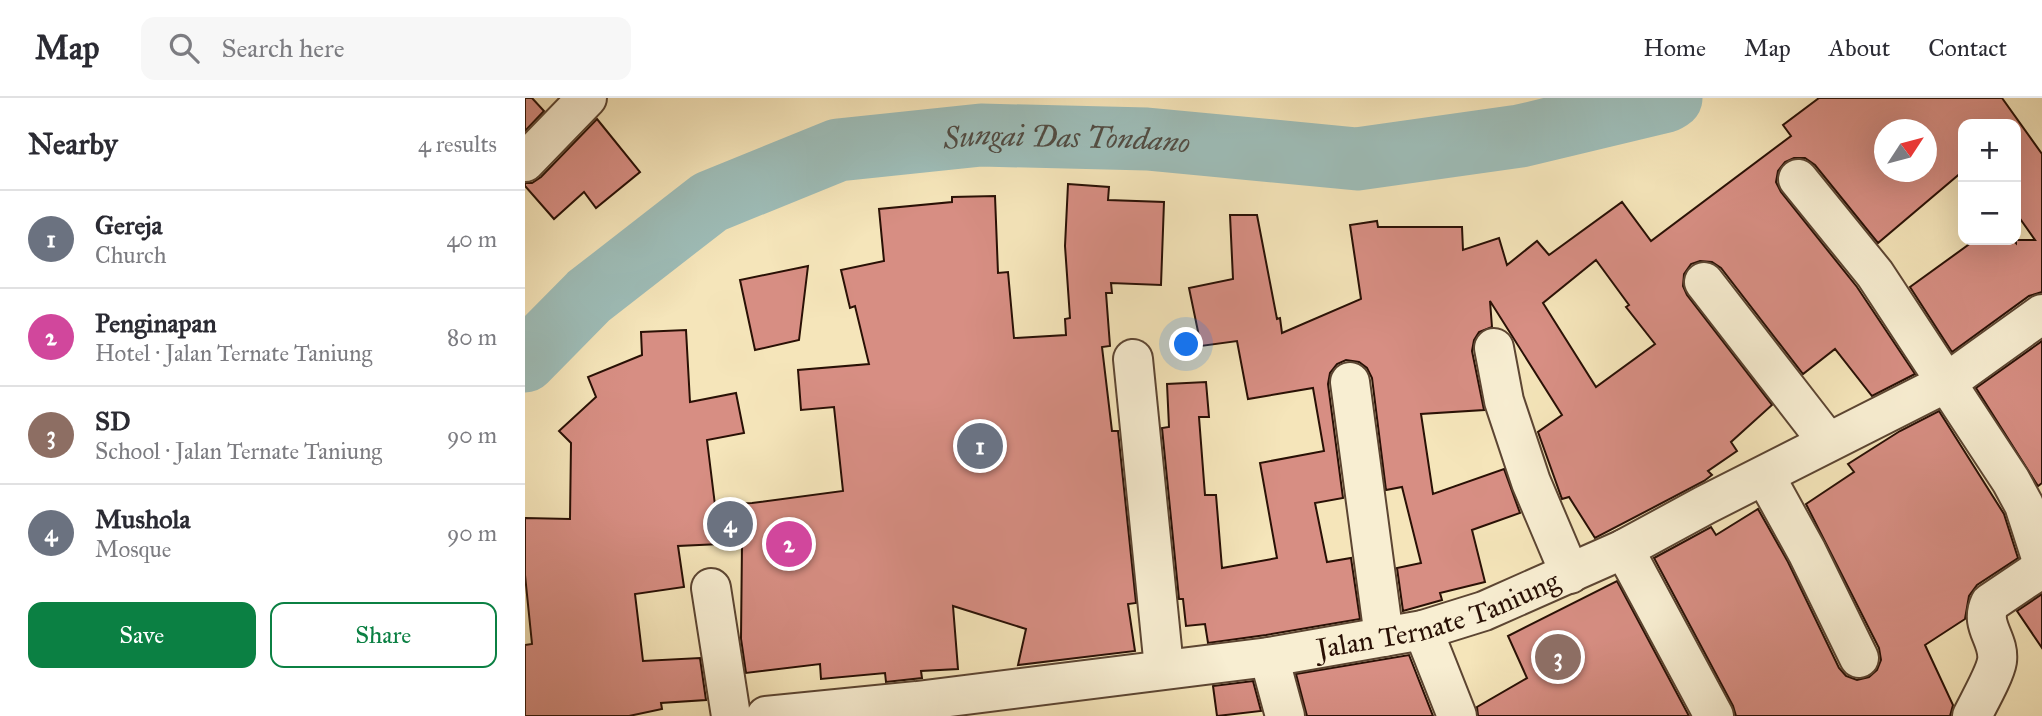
<!DOCTYPE html>
<html lang="en">
<head>
<meta charset="utf-8">
<style>
  body { margin:0; font-family:"IM FELL Great Primer",serif; background:#f7f7f7; color:#2b2b33 }
  .controls { position:absolute; right:21px; top:21px; display:grid; overflow:hidden; border-radius:14px; box-shadow:0 7px 28px #0002 }
  .controls button { width:63px; height:63px; display:grid; place-items:center; padding:0; border:0; border-bottom:2px solid #e1e1e2; background:#fff; color:#2b2b33; font:35px sans-serif }
  .compass { position:absolute; left:1349px; top:21px; width:63px; height:63px; border-radius:50%; background:#fff; box-shadow:0 7px 28px #0002; rotate:54deg }
  .you { position:absolute; left:662px; top:247px; width:24px; height:24px; margin:-18px; border:5px solid #fff; border-radius:50%; background:#1a73e8; box-shadow:0 0 0 10px #1a73e833 }
  .badge { display:grid; place-items:center; width:46px; height:46px; border-radius:50%; background:#0b8043; color:#fff; font-size:23px; font-weight:700 }
  .pin { position:absolute; translate:-50% -50%; border:4px solid #fff; box-shadow:0 2px 7px #0006 }
  .list { margin:0; padding:0; list-style:none }
  h2 { display:flex; justify-content:space-between; align-items:center; height:91px; margin:0; padding:0 28px; font-size:30px }
  h2 small { font-size:23px; font-weight:400; color:#7c7c81 }
  .list li { display:grid; grid-template-columns:46px 1fr auto; gap:21px; align-items:center; box-sizing:border-box; height:98px; padding:0 28px; border-top:2px solid #e1e1e2 }
  .list b { display:block; font-size:26px; white-space:nowrap }
  .list p { margin:0; font-size:23px; white-space:nowrap; color:#7c7c81 }
  .list em { font-size:23px; font-style:normal; color:#7c7c81 }
  .actions { display:flex; gap:14px; padding:21px 28px }
  .actions a { flex:1; padding:16px 0; border:2px solid #0b8043; border-radius:14px; text-align:center; font-size:24px; color:#0b8043 }
  .actions .main { background:#0b8043; color:#fff }
  .icon { flex:none; width:38px; height:38px; fill:none; stroke:currentColor; stroke-width:2; stroke-linecap:round; stroke-linejoin:round }
  .map { position:relative; flex:none; width:1517px; height:618px; overflow:hidden }
  header { display:flex; align-items:center; gap:42px; box-sizing:border-box; height:98px; padding:0 35px; background:#fff; border-bottom:2px solid #e1e1e2 }
  header strong { font-size:33px }
  nav { display:flex; gap:38px; margin-inline-start:auto; font-size:24px }
  .search { width:490px; height:63px; background:#f7f7f7; display:flex; align-items:center; gap:18px; box-sizing:border-box; padding:0 24px; border-radius:14px; color:#7c7c81; font-size:26px }
  main { display:flex }
  aside { flex:1; background:#fff }
  .map>svg:first-child { display:block }
  .lines { fill:none; stroke-linecap:round; stroke-linejoin:round }
  .river { stroke:#9ebdb8; stroke-width:63 }
  .building { fill:#d78e83; stroke:#291005; stroke-width:2; fill-rule:evenodd }
  .minor-casing { stroke:#5c4532; stroke-width:42 }
  .minor { stroke:#f8eed2; stroke-width:38 }
  .labels { text-anchor:middle; dominant-baseline:central; stroke-width:7; stroke-linejoin:round; paint-order:stroke }
  .street-label { font-size:28px; fill:#291005; stroke:#f8eed2 }
  .water-label { font-size:30px; font-style:italic; fill:#524d44; stroke:#f8eed2 }
</style>
</head>
<body>
<header>
<strong>Map</strong>
<div class="search"><svg class="icon" aria-label="search" viewBox="0 0 24 24"><circle cx="10" cy="10" r="6"/><path d="M15 15l6 6"/></svg>Search here</div>
<nav><a>Home</a><a>Map</a><a>About</a><a>Contact</a></nav>
</header>
<main>
<aside>
<h2>Nearby<small>4 results</small></h2>
<ul class="list">
<li><span class="badge" style="background:#6b7280">1</span><div><b>Gereja</b><p>Church</p></div><em>40 m</em></li>
<li><span class="badge" style="background:#d1479c">2</span><div><b>Penginapan</b><p>Hotel · Jalan Ternate Taniung</p></div><em>80 m</em></li>
<li><span class="badge" style="background:#8d6e63">3</span><div><b>SD</b><p>School · Jalan Ternate Taniung</p></div><em>90 m</em></li>
<li><span class="badge" style="background:#6b7280">4</span><div><b>Mushola</b><p>Mosque</p></div><em>90 m</em></li>
</ul>
<div class="actions"><a class="main">Save</a><a>Share</a></div>
</aside>
<div class="map">
<svg width="1517" height="618" viewBox="0 0 1517 618">
  <rect width="100%" height="100%" fill="#f5e5ba"/>
  <filter id="stains"><feTurbulence type="fractalNoise" baseFrequency=".00286" numOctaves="4"/><feColorMatrix values="0 0 0 0 .2 0 0 0 0 .09 0 0 0 0 .02 0 0 0 .5 -.17"/></filter>
  <radialGradient id="worn" r=".72"><stop offset=".6" stop-color="#630" stop-opacity="0"/><stop offset="1" stop-color="#630" stop-opacity=".3"/></radialGradient>
  <g class="lines">
    <!-- river -->
    <path class="river" id="s1" d="M 0,263 L 64,198 L 185,104 L 313,52 L 456,37 L 622,41 L 832,61 L 995,38 L 1141,3 L 1146,0"/>
  </g>
  <!-- building -->
  <g class="building">
    <path d="M 0,0 L 7,0 L 19,13 L 0,33 Z"/>
    <path d="M 1294,0 L 1477,0 L 1517,56 L 1517,194 L 1504,198 L 1427,254 L 1385,189 L 1450,142 L 1488,142 L 1491,145 L 1491,142 L 1510,142 L 1491,115 L 1491,26 L 1438,26 L 1438,73 L 1353,145 L 1290,67 L 1280,60 L 1269,60 L 1260,64 L 1253,73 L 1251,84 L 1256,94 L 1332,189 L 1390,276 L 1347,298 L 1310,251 L 1278,276 L 1196,170 L 1187,164 L 1175,163 L 1166,166 L 1159,176 L 1158,188 L 1162,197 L 1247,307 L 1206,344 L 1212,353 L 1183,373 L 1187,377 L 1179,383 L 1070,440 L 1044,399 L 1037,401 L 1013,334 L 1037,317 L 965,203 L 967,229 L 954,234 L 949,242 L 947,253 L 959,312 L 896,316 L 908,396 L 979,371 L 995,415 L 947,432 L 960,484 L 915,495 L 917,502 L 878,513 L 872,470 L 896,465 L 877,389 L 861,392 L 847,280 L 842,270 L 834,264 L 821,262 L 812,266 L 805,275 L 803,286 L 818,400 L 790,405 L 802,464 L 826,460 L 835,521 L 741,537 L 683,545 L 680,526 L 661,528 L 658,501 L 654,501 L 637,330 L 644,329 L 642,286 L 681,284 L 684,319 L 674,319 L 680,397 L 691,397 L 697,470 L 752,460 L 735,365 L 799,353 L 788,290 L 723,301 L 712,243 L 676,248 L 664,190 L 708,181 L 705,117 L 732,117 L 752,221 L 755,220 L 757,235 L 836,201 L 825,127 L 852,123 L 853,129 L 937,129 L 938,152 L 974,140 L 982,167 L 1012,143 L 1024,157 L 1097,104 L 1126,143 L 1266,38 L 1258,27 ZM 1360,32 L 1402,32 L 1402,74 L 1360,74 ZM 1071,162 L 1104,207 L 1101,209 L 1130,246 L 1071,289 L 1018,205 Z"/>
    <path d="M 72,21 L 115,74 L 71,110 L 59,94 L 29,121 L 0,88 L 0,85 L 7,85 L 16,79 Z"/>
    <path d="M 543,86 L 584,89 L 583,102 L 639,104 L 636,187 L 586,185 L 587,195 L 581,195 L 585,248 L 577,249 L 587,333 L 593,333 L 611,505 L 603,506 L 610,553 L 493,567 L 501,531 L 428,508 L 433,571 L 396,573 L 397,580 L 361,584 L 360,575 L 296,581 L 295,566 L 221,575 L 216,541 L 217,445 L 153,448 L 159,489 L 110,496 L 118,563 L 175,560 L 181,602 L 136,605 L 137,611 L 104,618 L 0,618 L 0,547 L 7,546 L 0,477 L 0,420 L 45,421 L 46,345 L 34,333 L 71,299 L 63,279 L 117,257 L 116,234 L 161,232 L 165,304 L 211,295 L 219,335 L 182,342 L 190,407 L 227,405 L 318,393 L 309,309 L 276,312 L 273,272 L 344,266 L 330,208 L 325,210 L 316,172 L 359,163 L 354,111 L 427,104 L 427,99 L 470,98 L 473,175 L 483,174 L 489,240 L 541,237 L 540,221 L 545,220 L 540,148 Z"/>
    <path d="M 283,168 L 274,242 L 230,252 L 215,182 Z"/>
    <path d="M 1517,243 L 1517,385 L 1513,388 L 1451,290 Z"/>
    <path d="M 1414,313 L 1479,416 L 1493,460 L 1452,487 L 1444,498 L 1440,521 L 1400,547 L 1428,607 L 1425,618 L 1211,618 L 1208,608 L 1129,460 L 1186,429 L 1191,437 L 1233,411 L 1263,464 L 1314,570 L 1321,578 L 1332,582 L 1344,579 L 1352,572 L 1356,562 L 1354,550 L 1281,406 L 1329,374 L 1323,366 L 1375,333 Z"/>
    <path d="M 1092,483 L 1164,618 L 953,618 L 952,609 L 1002,580 L 983,538 Z"/>
    <path d="M 1517,496 L 1517,550 L 1492,513 Z"/>
    <path d="M 884,557 L 908,618 L 782,618 L 771,576 Z"/>
    <path d="M 728,583 L 736,613 L 692,618 L 688,588 Z"/>
  </g>
  <g class="lines">
    <defs>
      <g id="minor">
        <path d="M 0,64 L 62,0"/>
        <path d="M 1273,81 L 1350,176 L 1486,383 L 1499,407 L 1517,463"/>
        <path d="M 1179,184 L 1303,344"/>
        <path d="M 969,250 L 979,303 L 1006,384 L 1045,476"/>
        <path d="M 608,261 L 639,570"/>
        <path d="M 825,284 L 859,539"/>
        <path d="M 1240,378 L 1282,454 L 1334,560"/>
        <path d="M 1099,451 L 1189,618"/>
        <path d="M 186,490 L 206,618"/>
        <path d="M 898,532 L 932,618"/>
        <path d="M 744,559 L 760,618"/>
        <path id="s2" d="M 241,618 L 392,603 L 744,559 L 898,532 L 959,513 L 1099,451 L 1180,407 L 1421,285 L 1517,216"/>
        <path d="M 1447,618 C 1454,604 1470,576 1472,563 C 1475,541 1454,528 1465,505 L 1514,472 L 1517,463"/>
      </g>
    </defs>
    <!-- minor casing -->
    <use href="#minor" class="minor-casing"/>
    <!-- minor -->
    <use href="#minor" class="minor"/>
  </g>
  <g class="labels">
    <!-- street labels -->
    <g class="street-label">
      <text stroke="none"><textPath href="#s2" startOffset="681">Jalan Ternate Taniung</textPath></text>
    </g>
    <!-- water labels -->
    <g class="water-label">
      <text stroke="none"><textPath href="#s1" startOffset="612">Sungai Das Tondano</textPath></text>
    </g>
  </g>
  <rect width="100%" height="100%" filter="url(#stains)"/>
  <rect width="100%" height="100%" fill="url(#worn)"/>
</svg>
<div class="controls">
<button>+</button>
<button>−</button>
</div>
<svg class="compass" viewBox="-18 -18 36 36"><path d="M0-13l5 13h-10z" fill="#e53935"/><path d="M0 13l5-13h-10z" fill="#7c7c81"/></svg>
<div class="you"></div>
<div class="pin badge" style="left:455px;top:348px;background:#6b7280">1</div>
<div class="pin badge" style="left:264px;top:446px;background:#d1479c">2</div>
<div class="pin badge" style="left:1033px;top:559px;background:#8d6e63">3</div>
<div class="pin badge" style="left:205px;top:426px;background:#6b7280">4</div>
</div>
</main>
</body>
</html>
